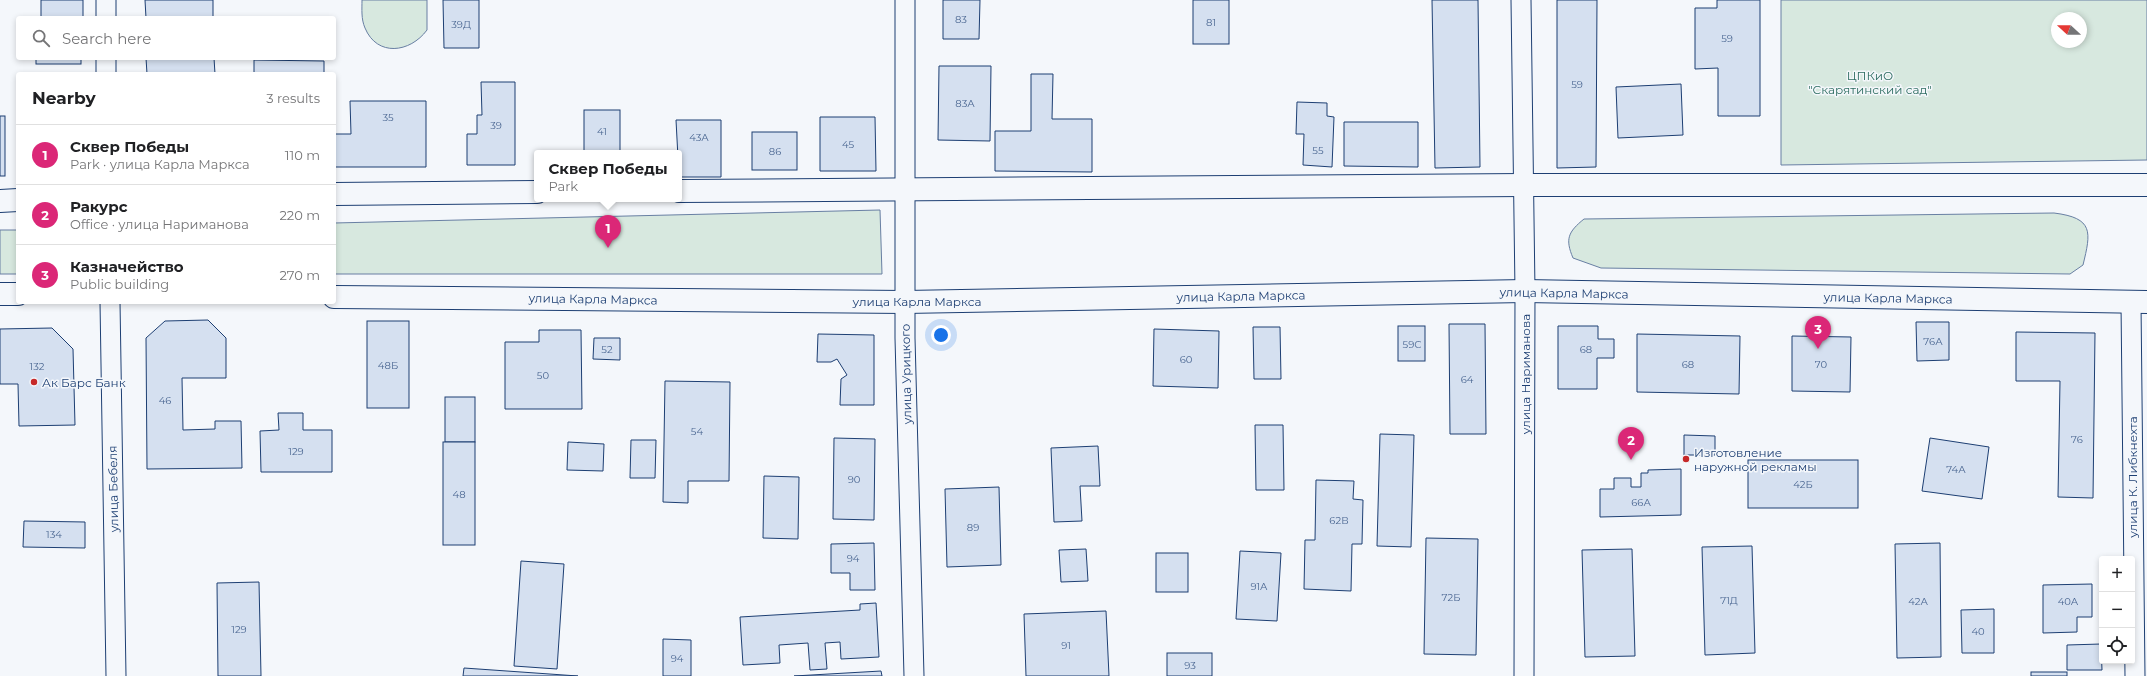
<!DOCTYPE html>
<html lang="en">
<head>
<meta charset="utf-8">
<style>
  body { margin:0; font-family:Montserrat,sans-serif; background:#f2f2f2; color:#202124 }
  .controls { position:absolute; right:12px; bottom:12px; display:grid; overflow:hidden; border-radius:4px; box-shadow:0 2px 6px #0003 }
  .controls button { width:36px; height:36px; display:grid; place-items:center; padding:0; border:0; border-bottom:1px solid #e0e0e0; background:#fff; color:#202124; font:20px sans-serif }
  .compass { position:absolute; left:2051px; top:12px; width:36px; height:36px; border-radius:50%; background:#fff; box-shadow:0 2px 6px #0003; rotate:291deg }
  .you { position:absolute; left:941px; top:335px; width:14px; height:14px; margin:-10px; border:3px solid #fff; border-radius:50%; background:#1a73e8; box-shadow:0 0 0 6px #1a73e833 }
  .badge { display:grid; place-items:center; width:26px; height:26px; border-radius:50%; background:#db2777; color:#fff; font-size:13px; font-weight:700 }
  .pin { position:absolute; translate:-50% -33px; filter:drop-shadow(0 1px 2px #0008) }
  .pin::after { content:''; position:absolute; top:21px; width:14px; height:12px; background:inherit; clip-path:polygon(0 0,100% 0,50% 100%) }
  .popup { position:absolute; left:534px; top:150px; width:148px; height:52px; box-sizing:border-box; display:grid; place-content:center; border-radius:4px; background:#fff; filter:drop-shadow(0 1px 3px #0005); font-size:13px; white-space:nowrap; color:#757577 }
  .popup b { font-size:15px; color:#202124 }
  .popup::after { content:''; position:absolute; left:50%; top:100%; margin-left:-8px; border:8px solid transparent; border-top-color:#fff }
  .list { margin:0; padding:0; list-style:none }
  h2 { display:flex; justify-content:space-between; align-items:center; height:52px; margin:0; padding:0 16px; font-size:17px }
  h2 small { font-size:13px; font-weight:400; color:#757577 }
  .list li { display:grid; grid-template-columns:26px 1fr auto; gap:12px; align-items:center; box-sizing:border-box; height:60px; padding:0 16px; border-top:1px solid #e0e0e0 }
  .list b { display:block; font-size:15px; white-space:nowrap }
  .list p { margin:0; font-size:13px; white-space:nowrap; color:#757577 }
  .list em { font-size:13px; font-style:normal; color:#757577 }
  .icon { flex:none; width:22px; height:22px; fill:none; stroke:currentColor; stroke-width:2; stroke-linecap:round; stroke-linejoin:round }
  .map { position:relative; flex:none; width:2147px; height:676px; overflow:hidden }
  .search { position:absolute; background:#fff; box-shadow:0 2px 6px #0003; left:16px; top:16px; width:320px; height:44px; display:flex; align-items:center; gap:10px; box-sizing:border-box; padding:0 14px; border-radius:4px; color:#757577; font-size:15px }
  .panel { position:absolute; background:#fff; box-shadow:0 2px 6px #0003; left:16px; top:72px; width:320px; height:232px; border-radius:4px }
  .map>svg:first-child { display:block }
  .green { fill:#d7e8df; stroke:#687fa3; fill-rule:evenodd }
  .building { fill:#d5e0f0; stroke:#1d3f73 }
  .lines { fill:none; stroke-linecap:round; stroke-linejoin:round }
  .minor-casing { stroke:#1d3f73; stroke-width:21 }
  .secondary-casing { stroke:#1d3f73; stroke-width:24 }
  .minor { stroke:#f4f7fb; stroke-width:19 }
  .secondary { stroke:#f4f7fb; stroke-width:22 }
  .poi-dot { fill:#c62828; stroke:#f4f7fb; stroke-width:1.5 }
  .labels { text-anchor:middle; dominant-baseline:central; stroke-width:3; stroke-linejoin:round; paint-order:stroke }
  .number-label { font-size:10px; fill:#4b6792 }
  .park-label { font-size:12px; fill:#2c6c60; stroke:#f4f7fb }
  .street-label { font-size:12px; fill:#1d3f73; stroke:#f4f7fb }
  .poi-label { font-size:12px; fill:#1d3f73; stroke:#f4f7fb; text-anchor:start }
</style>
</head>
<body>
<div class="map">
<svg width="2147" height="676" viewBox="0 0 2147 676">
  <rect width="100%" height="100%" fill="#f4f7fb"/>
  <!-- green -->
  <g class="green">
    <path d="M 362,0 L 427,0 L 427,30 C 410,53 377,57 365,28 C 361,19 362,9 362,0 Z"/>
    <path d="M 1781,0 L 2147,0 L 2147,160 L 1781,165 ZM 2057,18 L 2081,18 L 2081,42 L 2057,42 Z"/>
    <path d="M 880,210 L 882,274 L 334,274 L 334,223 Z"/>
    <path d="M 2054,213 C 2094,218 2091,232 2083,265 L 2070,274 L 1601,268 L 1573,258 C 1565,239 1568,232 1584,219 Z"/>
    <rect x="0" y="230" width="18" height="44"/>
  </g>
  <!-- building -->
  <g class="building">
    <rect x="41" y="0" width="42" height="17"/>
    <path d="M 145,0 L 213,0 L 213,18 L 146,18 Z"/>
    <path d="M 443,0 L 479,0 L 479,48 L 444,48 Z"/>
    <path d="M 943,0 L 980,0 L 979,39 L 943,39 Z"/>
    <rect x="1193" y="0" width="36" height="44"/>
    <path d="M 1432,0 L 1478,0 L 1480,167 L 1435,168 Z"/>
    <path d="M 1557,0 L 1597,0 L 1596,167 L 1557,168 Z"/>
    <path d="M 1717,0 L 1760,0 L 1760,116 L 1718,116 L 1718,68 L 1695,69 L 1695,8 L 1717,8 Z"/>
    <rect x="36" y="58" width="45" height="6"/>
    <path d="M 146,58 L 214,58 L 215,74 L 147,74 Z"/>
    <path d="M 254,60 L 324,61 L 324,74 L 254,74 Z"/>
    <path d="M 939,66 L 991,66 L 990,141 L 938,140 Z"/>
    <path d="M 1031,74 L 1053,74 L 1052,119 L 1092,119 L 1092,172 L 995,171 L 995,131 L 1031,131 Z"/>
    <path d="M 481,82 L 515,82 L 515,165 L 467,165 L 467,134 L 477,134 L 477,115 L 482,115 Z"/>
    <path d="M 1681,84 L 1683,135 L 1618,138 L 1616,87 Z"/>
    <path d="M 350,101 L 426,101 L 426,167 L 334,167 L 334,134 L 351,134 Z"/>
    <path d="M 1297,102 L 1327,103 L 1327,116 L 1334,117 L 1332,167 L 1303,165 L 1304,134 L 1296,134 Z"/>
    <rect x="584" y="110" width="36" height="43"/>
    <rect x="0" y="116" width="5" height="60"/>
    <path d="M 820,117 L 875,117 L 876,171 L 820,171 Z"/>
    <path d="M 676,120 L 721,120 L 721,177 L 679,177 Z"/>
    <path d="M 1344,122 L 1418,122 L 1418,167 L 1344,166 Z"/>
    <rect x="752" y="132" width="45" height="38"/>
    <path d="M 208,320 L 226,338 L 226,378 L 182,378 L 183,430 L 215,429 L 215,421 L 241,421 L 242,468 L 147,469 L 146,338 L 165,321 Z"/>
    <rect x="367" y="321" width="42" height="87"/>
    <path d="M 1916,322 L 1949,322 L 1949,360 L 1917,361 Z"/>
    <path d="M 1449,324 L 1485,324 L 1486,434 L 1450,434 Z"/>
    <rect x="1398" y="326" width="27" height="35"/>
    <path d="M 1558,326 L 1598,326 L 1598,339 L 1614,339 L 1614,358 L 1597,358 L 1597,389 L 1558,389 Z"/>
    <path d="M 1253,327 L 1280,327 L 1281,379 L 1254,379 Z"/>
    <path d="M 52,328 L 73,349 L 75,425 L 19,426 L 18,384 L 0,384 L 0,329 Z"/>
    <path d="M 1154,329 L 1219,331 L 1218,388 L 1153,386 Z"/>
    <path d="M 539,330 L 581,330 L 582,409 L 505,409 L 505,342 L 539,342 Z"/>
    <path d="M 2016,332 L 2095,333 L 2093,498 L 2058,497 L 2060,381 L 2016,381 Z"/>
    <path d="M 818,334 L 874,335 L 874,405 L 840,405 L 841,379 L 847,375 L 837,359 L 831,362 L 817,362 Z"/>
    <path d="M 1637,334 L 1740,336 L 1739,394 L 1637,392 Z"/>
    <path d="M 1792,336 L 1851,337 L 1850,392 L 1792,391 Z"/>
    <path d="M 594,338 L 620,338 L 620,360 L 593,359 Z"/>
    <path d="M 665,381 L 730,382 L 729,481 L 688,481 L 688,503 L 663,502 Z"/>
    <rect x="445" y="397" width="30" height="45"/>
    <path d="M 278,413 L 303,413 L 303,430 L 332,430 L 332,472 L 261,472 L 260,431 L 279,430 Z"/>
    <path d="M 1255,425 L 1283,425 L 1284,490 L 1256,490 Z"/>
    <path d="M 1380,434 L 1414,435 L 1411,547 L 1377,546 Z"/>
    <path d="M 1684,435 L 1715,436 L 1715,455 L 1684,455 Z"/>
    <path d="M 834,438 L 875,439 L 874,520 L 833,519 Z"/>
    <path d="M 1930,438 L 1989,447 L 1982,499 L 1922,491 Z"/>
    <path d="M 631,440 L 656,440 L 655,478 L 630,478 Z"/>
    <rect x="443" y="442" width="32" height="103"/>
    <path d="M 568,442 L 604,444 L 603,471 L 567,470 Z"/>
    <path d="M 1098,446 L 1100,486 L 1080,486 L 1082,521 L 1054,522 L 1051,448 Z"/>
    <rect x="1748" y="460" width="110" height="48"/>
    <path d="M 1681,469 L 1681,515 L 1600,517 L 1600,489 L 1614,489 L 1614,478 L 1631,478 L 1631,487 L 1641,487 L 1641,473 L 1648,473 L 1648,470 Z"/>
    <path d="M 764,476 L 799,477 L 798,539 L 763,538 Z"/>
    <path d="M 1316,480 L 1354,481 L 1353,499 L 1363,500 L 1362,544 L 1352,544 L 1351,591 L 1304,589 L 1305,540 L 1315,540 Z"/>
    <path d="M 999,487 L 1001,565 L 947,567 L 945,489 Z"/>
    <path d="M 24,521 L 85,522 L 85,548 L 23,547 Z"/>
    <path d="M 1426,538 L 1478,539 L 1476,655 L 1424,654 Z"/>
    <path d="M 874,543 L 875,590 L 850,590 L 850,573 L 831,573 L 831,544 Z"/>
    <path d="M 1940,543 L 1941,657 L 1897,658 L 1895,544 Z"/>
    <path d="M 1752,546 L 1755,653 L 1705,655 L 1702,547 Z"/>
    <path d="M 1086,549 L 1088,581 L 1061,582 L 1059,550 Z"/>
    <path d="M 1632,549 L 1635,656 L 1585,657 L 1582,550 Z"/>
    <path d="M 1240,551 L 1281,553 L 1277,621 L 1236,619 Z"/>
    <rect x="1156" y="553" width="32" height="39"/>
    <path d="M 521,561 L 564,564 L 557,669 L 514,666 Z"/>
    <path d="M 259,582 L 261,676 L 218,676 L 217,583 Z"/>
    <path d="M 2092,584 L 2092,617 L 2077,617 L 2077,632 L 2043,633 L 2043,585 Z"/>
    <path d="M 876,603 L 879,657 L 841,659 L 840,642 L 825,643 L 827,669 L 810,670 L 808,643 L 779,645 L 780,663 L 743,665 L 740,617 L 860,610 L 860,604 Z"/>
    <path d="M 1994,609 L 1994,653 L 1962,653 L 1961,610 Z"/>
    <path d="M 1106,611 L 1109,676 L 1026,676 L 1024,614 Z"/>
    <path d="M 663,639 L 691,640 L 691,676 L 663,676 Z"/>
    <path d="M 2101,644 L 2102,670 L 2067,670 L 2067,645 Z"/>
    <rect x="1167" y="653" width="45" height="23"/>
    <path d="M 464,668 L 578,676 L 463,676 Z"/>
    <path d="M 881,671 L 882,676 L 794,676 Z"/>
    <rect x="2031" y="672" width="36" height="4"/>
  </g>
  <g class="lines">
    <defs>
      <g id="minor">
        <path d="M 106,0 L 106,18"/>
        <path d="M 905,0 L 905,338 L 914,676"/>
        <path d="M 1521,0 L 1525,291 L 1524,676"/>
        <path d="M 106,58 L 106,74"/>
        <path d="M 110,302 L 116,676"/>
        <path d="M 2131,303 L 2135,676"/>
      </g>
      <g id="secondary">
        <path d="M 679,191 L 1524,185 L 2147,185"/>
        <path d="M 334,194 L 537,192"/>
        <path d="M 0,201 L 18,200"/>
        <path d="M 0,294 L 18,294"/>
        <path d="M 334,297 L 905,302 L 1525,291 L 2147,302"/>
      </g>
    </defs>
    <!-- minor casing -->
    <use href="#minor" class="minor-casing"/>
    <!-- secondary casing -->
    <use href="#secondary" class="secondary-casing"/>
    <!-- minor -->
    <use href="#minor" class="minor"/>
    <!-- secondary -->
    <use href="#secondary" class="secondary"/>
  </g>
  <!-- markers -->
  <g class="poi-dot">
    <circle cx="34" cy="382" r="4"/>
    <circle cx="1686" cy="459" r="4"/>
  </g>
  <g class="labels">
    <!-- number labels -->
    <g class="number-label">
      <text x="961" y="19">83</text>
      <text x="1211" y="22">81</text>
      <text x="461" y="24">39Д</text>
      <text x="1727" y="38">59</text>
      <text x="1577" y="84">59</text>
      <text x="965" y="103">83А</text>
      <text x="388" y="117">35</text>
      <text x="496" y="125">39</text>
      <text x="602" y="131">41</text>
      <text x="699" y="137">43А</text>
      <text x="848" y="144">45</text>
      <text x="1318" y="150">55</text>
      <text x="775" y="151">86</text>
      <text x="1933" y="341">76А</text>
      <text x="1412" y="344">59С</text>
      <text x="607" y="349">52</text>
      <text x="1586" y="349">68</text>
      <text x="1186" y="359">60</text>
      <text x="1688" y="364">68</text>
      <text x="1821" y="364">70</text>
      <text x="388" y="365">48Б</text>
      <text x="37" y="366">132</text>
      <text x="543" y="375">50</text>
      <text x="1467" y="379">64</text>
      <text x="165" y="400">46</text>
      <text x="697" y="431">54</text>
      <text x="2077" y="439">76</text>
      <text x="296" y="451">129</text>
      <text x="1956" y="469">74А</text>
      <text x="854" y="479">90</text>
      <text x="1803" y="484">42Б</text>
      <text x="459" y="494">48</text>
      <text x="1641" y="502">66А</text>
      <text x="1339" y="520">62В</text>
      <text x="973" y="527">89</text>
      <text x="54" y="534">134</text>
      <text x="853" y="558">94</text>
      <text x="1259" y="586">91А</text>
      <text x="1451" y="597">72Б</text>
      <text x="1729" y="600">71Д</text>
      <text x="1918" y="601">42А</text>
      <text x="2068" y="601">40А</text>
      <text x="239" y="629">129</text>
      <text x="1978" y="631">40</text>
      <text x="1066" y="645">91</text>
      <text x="677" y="658">94</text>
      <text x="1190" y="665">93</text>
    </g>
    <!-- park labels -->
    <g class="park-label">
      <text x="1870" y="75">ЦПКиО<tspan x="1870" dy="14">"Скарятинский сад"</tspan></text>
    </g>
    <!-- street labels -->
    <g class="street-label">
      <text transform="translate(1564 293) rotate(1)">улица Карла Маркса</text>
      <text transform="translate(1241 296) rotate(-1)">улица Карла Маркса</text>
      <text transform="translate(1888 298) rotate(1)">улица Карла Маркса</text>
      <text transform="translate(593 299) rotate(1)">улица Карла Маркса</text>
      <text x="917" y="301">улица Карла Маркса</text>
      <text transform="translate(906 374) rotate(-91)">улица Урицкого</text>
      <text transform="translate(1525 374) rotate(-90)">улица Нариманова</text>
      <text transform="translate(2132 477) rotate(-90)">улица К. Либкнехта</text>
      <text transform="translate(113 489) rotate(-91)">улица Бебеля</text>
    </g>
    <!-- poi labels -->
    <g class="poi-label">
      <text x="42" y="382">Ак Барс Банк</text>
      <text x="1694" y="452">Изготовление<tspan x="1694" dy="14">наружной рекламы</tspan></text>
    </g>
  </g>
</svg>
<div class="controls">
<button>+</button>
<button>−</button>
<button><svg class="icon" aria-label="locate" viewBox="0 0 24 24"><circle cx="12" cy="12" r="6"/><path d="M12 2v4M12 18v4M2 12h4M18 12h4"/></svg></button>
</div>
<svg class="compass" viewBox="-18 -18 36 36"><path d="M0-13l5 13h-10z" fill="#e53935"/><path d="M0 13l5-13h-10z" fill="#757577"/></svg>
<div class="you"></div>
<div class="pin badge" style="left:608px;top:248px">1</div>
<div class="popup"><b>Сквер Победы</b>Park</div>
<div class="pin badge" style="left:1631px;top:460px">2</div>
<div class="pin badge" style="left:1818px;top:349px">3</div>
<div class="search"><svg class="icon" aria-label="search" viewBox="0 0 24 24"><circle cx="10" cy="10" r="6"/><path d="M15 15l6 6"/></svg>Search here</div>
<section class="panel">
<h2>Nearby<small>3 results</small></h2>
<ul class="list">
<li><span class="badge">1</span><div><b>Сквер Победы</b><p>Park · улица Карла Маркса</p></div><em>110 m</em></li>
<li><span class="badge">2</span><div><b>Ракурс</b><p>Office · улица Нариманова</p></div><em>220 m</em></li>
<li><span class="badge">3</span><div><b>Казначейство</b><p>Public building</p></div><em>270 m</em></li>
</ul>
</section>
</div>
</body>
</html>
